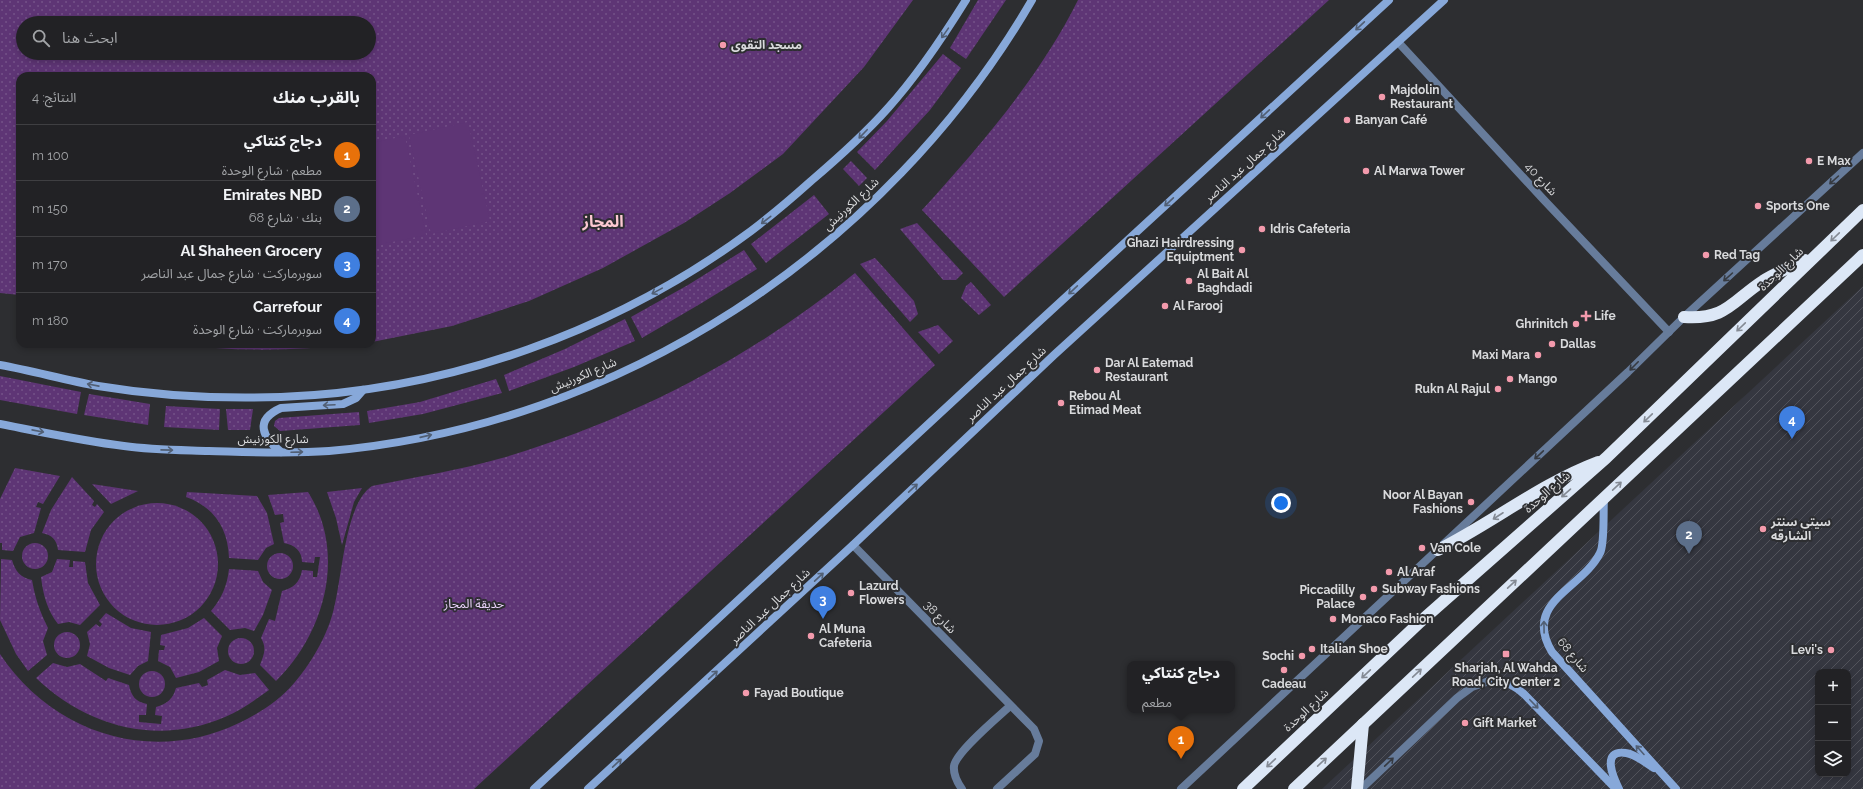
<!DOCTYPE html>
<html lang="ar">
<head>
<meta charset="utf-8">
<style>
  body { margin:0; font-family:Raleway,"Noto Sans Arabic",sans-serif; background:#2e2f32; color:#f1f3f6; direction:rtl }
  .controls { position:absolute; right:12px; bottom:12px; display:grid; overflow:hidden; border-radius:8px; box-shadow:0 2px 6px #0003 }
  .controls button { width:36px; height:36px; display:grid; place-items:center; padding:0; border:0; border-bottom:1px solid #3f3f42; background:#222225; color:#f1f3f6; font:20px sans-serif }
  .you { position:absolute; left:1281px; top:503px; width:14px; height:14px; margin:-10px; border:3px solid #fff; border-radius:50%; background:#1a73e8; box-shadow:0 0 0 6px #1a73e833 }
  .badge { display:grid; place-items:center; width:26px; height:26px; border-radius:50%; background:#1a73e8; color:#fff; font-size:13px; font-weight:700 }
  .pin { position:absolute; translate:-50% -33px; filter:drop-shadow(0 1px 2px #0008) }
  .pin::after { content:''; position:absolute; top:21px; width:14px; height:12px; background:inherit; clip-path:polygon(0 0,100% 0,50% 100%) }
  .popup { position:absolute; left:1127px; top:661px; width:108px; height:52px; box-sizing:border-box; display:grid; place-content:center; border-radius:8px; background:#222225; filter:drop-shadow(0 1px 3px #0005); font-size:13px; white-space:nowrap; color:#a2a4a7 }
  .popup b { font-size:15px; color:#f1f3f6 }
  .popup::after { content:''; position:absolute; left:50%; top:100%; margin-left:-8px; border:8px solid transparent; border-top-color:#222225 }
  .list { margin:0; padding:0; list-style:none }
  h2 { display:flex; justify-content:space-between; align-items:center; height:52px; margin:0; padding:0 16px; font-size:17px }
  h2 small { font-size:13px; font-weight:400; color:#a2a4a7 }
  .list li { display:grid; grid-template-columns:26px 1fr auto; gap:12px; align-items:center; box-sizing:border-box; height:56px; padding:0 16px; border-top:1px solid #3f3f42 }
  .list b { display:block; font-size:15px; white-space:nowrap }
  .list p { margin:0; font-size:13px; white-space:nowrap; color:#a2a4a7 }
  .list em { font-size:13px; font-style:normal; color:#a2a4a7 }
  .icon { flex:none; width:22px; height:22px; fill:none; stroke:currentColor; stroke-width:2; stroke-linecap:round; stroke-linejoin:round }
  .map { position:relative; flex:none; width:1863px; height:789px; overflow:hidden; direction:ltr }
  .search { position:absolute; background:#222225; box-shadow:0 2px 6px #0003; left:16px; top:16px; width:360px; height:44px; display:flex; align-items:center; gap:10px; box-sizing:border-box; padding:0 14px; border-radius:22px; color:#a2a4a7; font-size:15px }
  .panel { position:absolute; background:#222225; box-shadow:0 2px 6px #0003; left:16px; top:72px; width:360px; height:276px; border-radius:12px; direction:rtl }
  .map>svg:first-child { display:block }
  .industrial { fill:url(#industrial-furrows); fill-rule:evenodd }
  .green { fill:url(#green-dots); fill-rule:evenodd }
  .pitch { fill:#5e3575 }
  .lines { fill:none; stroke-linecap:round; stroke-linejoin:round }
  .street { stroke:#677c9b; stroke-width:8 }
  .secondary { stroke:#87a8d9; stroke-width:8 }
  .highway { stroke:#dce7f6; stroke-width:12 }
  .oneway { stroke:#515f74 }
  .oneway2 { stroke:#363a41 }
  .oneway3 { stroke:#848a94 }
  .poi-dot { fill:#f39aac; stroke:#2d2e31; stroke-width:1.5 }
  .labels { text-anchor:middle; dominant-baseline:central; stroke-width:4; stroke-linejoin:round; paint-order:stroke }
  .poi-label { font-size:12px; font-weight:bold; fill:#d9dadc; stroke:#2d2e31; text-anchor:start }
  .street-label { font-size:12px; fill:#d9dadc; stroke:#2d2e31 }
  .park-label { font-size:12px; fill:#edd5fd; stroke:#2d2e31 }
  .district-label { font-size:16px; font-weight:bold; fill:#fcc9d2; stroke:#2d2e31 }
</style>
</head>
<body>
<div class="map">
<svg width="1863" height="789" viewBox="0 0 1863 789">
  <defs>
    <pattern id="industrial-furrows" width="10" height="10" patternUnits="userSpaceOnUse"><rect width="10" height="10" fill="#353740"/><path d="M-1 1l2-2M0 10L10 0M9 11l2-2" fill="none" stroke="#52535b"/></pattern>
    <pattern id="green-dots" width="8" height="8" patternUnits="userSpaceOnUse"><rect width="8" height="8" fill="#5e3575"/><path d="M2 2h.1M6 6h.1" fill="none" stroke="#745288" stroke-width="1.8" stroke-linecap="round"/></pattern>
  </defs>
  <rect width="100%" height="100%" fill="#2d2e31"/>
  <!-- industrial -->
  <path class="industrial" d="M 1863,286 L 1863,789 L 1322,789 ZM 1818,672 L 1848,672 L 1848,774 L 1818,774 Z"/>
  <!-- green -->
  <g class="green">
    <path d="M 0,0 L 913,0 L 864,67 L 783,154 L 730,193 L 684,223 L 603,268 L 529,301 L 452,326 L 372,342 L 372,76 L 20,76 L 20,295 L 0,293 ZM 23,23 L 369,23 L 369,53 L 23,53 Z"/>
    <path d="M 978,0 L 1006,0 L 966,59 L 950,48 Z"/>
    <path d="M 1078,0 L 1329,0 L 1004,297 L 922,210 C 980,146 1039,78 1078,0 Z"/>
    <path d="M 943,54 L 961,68 L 930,110 L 875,170 L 857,152 L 887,121 Z"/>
    <path d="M 851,161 L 867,178 L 859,186 L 843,169 Z"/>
    <path d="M 814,195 L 829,214 L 766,263 L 751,244 Z"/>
    <path d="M 917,223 L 963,273 L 956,280 L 943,280 L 900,229 Z"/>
    <path d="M 744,250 L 757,269 L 700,304 L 642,338 L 631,317 L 688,285 Z"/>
    <path d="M 875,258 L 914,301 L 918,314 L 910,322 L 860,264 Z"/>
    <path d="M 855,273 L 935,365 L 474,789 L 0,789 L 0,654 C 53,734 152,765 239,723 C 260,713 280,700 295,682 C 310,664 322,644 330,622 C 343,588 342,506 372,486 C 416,477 460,470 502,458 C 632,420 751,358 855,273 Z"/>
    <path d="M 971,282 L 991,305 L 979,315 L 961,298 L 966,286 Z"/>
    <path d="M 625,319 L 635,341 L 574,367 L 509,391 L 504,375 L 565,349 Z"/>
    <path d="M 938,325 L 953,341 L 939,354 L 918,332 Z"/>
    <path d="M 176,344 L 353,344 C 295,351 234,352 176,344 Z"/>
    <path d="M 0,376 L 81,392 L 77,414 L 0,400 Z"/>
    <path d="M 496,379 L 502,393 L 423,414 L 369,423 L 367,411 L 420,402 Z"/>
    <path d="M 89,394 L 150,404 L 148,425 L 84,415 Z"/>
    <path d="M 166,406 L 220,409 L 219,430 L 164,427 Z"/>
    <path d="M 226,409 L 253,409 L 250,430 L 228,430 Z"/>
    <path d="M 359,412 L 360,425 L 280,431 L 274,426 L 275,421 L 279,418 Z"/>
    <path d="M 15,468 L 60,476 L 43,504 L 38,502 L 36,507 L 41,508 L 34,533 L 20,537 L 13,551 L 2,550 L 2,543 L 0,543 L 0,499 Z"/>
    <path d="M 72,477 L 94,501 L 92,505 L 95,507 L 97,504 L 104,512 L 91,530 L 85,552 L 58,550 C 57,540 52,535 42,533 L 51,510 Z"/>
    <path d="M 92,484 L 138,491 L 111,504 Z"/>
    <path d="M 362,488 L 354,502 L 342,545 L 336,518 L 327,492 Z"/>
    <path d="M 187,492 L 257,496 L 267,513 L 274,544 L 266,548 L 258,560 L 229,558 C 228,528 214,507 186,497 Z"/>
    <path d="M 308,492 C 347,553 325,633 276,681 L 260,665 C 264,655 267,648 261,638 L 269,619 L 275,621 L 282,591 C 293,588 300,583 302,570 L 313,571 L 313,577 L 317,577 L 320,557 L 315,557 L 314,563 L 302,562 C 302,551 295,545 284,543 L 280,523 L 284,522 L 283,514 L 275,515 L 268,495 Z"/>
    <circle cx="157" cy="564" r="61"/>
    <circle cx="35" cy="556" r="13"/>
    <circle cx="280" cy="566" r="13"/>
    <path d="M 1,559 L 12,560 C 15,571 21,578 32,580 C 35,598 40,612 48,628 L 43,641 L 47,655 L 28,671 L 16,654 L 0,620 Z"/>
    <path d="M 57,559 L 70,560 L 69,567 L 73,567 L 73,561 L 85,562 L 88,583 L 100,605 L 80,625 L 69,622 L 58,624 C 47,610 43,594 41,577 L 52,572 Z"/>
    <path d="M 229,569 L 258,571 L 263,582 L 272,590 L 263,615 L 254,631 L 245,628 L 230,630 L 211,611 C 222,598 227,586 229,569 Z"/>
    <path d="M 106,613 L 131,628 L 151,632 L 148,661 L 138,666 L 130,675 L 109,668 L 87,656 L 90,644 L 87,632 L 96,624 L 100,627 L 102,624 L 99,621 Z"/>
    <path d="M 204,618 L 222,636 L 217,648 L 219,661 L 199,672 L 176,678 L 170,667 L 158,661 L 159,650 L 164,650 L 165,646 L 160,645 L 161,635 L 188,628 Z"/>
    <circle cx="67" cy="645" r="13"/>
    <circle cx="241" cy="651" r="13"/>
    <path d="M 53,663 L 67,667 L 80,664 L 106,681 L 108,678 L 129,685 C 131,696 136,702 147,704 L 146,715 L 139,715 L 139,722 L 161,724 L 162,716 L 155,715 L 156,707 C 167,704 173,699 176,688 L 199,683 L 202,687 L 208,685 L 207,680 L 225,670 L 240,675 L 255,673 L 269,690 C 255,700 241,710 225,717 C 158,746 87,727 36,678 Z"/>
    <circle cx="152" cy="684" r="13"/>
  </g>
  <!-- pitch -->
  <g class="pitch">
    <path d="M 468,122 L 490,221 L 431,234 L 409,135 Z"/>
    <path d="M 405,136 L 426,235 L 372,246 L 372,143 Z"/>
  </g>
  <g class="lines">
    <!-- street -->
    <g class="street">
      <path d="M 1398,42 L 1544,200 L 1669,332"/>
      <path d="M 853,545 L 1034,729 L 1039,741 L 1035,754 L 997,789"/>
      <path d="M 962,789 C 957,782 953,775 954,766 C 956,752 998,717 1010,706"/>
      <path d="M 1181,789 L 1628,372 L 1684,317 L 1863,153"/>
      <path d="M 1361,789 L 1457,698 L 1472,687 L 1489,681"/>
    </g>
    <!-- secondary -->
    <g class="secondary">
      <path d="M 0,365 C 33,371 65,380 98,386 C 158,396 221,399 281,397 C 449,391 616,331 751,231 C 772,215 792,198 811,181 C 838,158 864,135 888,108 C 918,75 943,37 966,0"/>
      <path d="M 0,424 C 41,432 83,441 124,446 C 152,450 181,450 209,451 C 248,452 289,454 329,451 C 619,426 886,251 1032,0"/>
      <path d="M 281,452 C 262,437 254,420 281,408 L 343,404 L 356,398 L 363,390"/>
      <path d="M 1604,498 C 1603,510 1605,544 1600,553 C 1582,589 1522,602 1552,652 L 1676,789"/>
      <path d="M 1489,681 C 1504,680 1514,685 1525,695 L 1616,789"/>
      <path d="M 534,789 L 1031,329 L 1389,0"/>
      <path d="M 588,789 L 853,545 L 1054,355 L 1444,0"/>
      <path d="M 1619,789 C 1614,779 1600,749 1626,753 C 1635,754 1646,763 1654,768"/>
    </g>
    <!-- highway -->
    <g class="highway">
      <path d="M 1684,317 C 1727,320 1732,301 1763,281 C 1776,272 1791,268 1805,260"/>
      <path d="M 1438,550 C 1492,523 1540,484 1598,462"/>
      <path d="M 1243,789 L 1420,622 L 1606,458 L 1863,210"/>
      <path d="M 1294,789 L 1863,255"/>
      <path d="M 1357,789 L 1363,724"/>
    </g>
  </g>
  <!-- one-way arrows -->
  <defs><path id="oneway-shaft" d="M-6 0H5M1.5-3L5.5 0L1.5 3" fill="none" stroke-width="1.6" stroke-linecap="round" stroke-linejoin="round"/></defs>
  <g class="oneway">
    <use href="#oneway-shaft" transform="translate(1360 26) rotate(137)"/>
    <use href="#oneway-shaft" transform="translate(945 33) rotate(125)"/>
    <use href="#oneway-shaft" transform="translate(1265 114) rotate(137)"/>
    <use href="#oneway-shaft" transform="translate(863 134) rotate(134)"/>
    <use href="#oneway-shaft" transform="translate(1169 202) rotate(137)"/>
    <use href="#oneway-shaft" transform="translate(766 220) rotate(142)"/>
    <use href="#oneway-shaft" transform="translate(1073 290) rotate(137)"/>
    <use href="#oneway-shaft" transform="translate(657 291) rotate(151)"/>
    <use href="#oneway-shaft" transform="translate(93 385) rotate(-169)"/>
    <use href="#oneway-shaft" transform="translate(329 405) rotate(177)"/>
    <use href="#oneway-shaft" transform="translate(38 431) rotate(11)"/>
    <use href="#oneway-shaft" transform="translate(426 436) rotate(-13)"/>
    <use href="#oneway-shaft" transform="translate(167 450) rotate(1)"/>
    <use href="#oneway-shaft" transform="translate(297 452) rotate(-2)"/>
    <use href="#oneway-shaft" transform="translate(913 488) rotate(-43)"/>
    <use href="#oneway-shaft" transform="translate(819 577) rotate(-43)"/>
    <use href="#oneway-shaft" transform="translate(1544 627) rotate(-91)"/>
    <use href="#oneway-shaft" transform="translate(713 675) rotate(-43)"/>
    <use href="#oneway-shaft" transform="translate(1534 704) rotate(46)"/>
    <use href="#oneway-shaft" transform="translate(1640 750) rotate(-132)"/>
    <use href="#oneway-shaft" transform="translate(617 763) rotate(-43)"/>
  </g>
  <g class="oneway2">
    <use href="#oneway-shaft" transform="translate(1834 180) rotate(138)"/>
    <use href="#oneway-shaft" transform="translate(1728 277) rotate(138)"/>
    <use href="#oneway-shaft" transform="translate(1634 366) rotate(135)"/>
    <use href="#oneway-shaft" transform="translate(1539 455) rotate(137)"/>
    <use href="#oneway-shaft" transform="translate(1389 762) rotate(-44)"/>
  </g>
  <g class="oneway3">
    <use href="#oneway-shaft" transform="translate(1835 237) rotate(136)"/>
    <use href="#oneway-shaft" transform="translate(1741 327) rotate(136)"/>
    <use href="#oneway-shaft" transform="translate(1648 418) rotate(136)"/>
    <use href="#oneway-shaft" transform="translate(1617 486) rotate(-43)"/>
    <use href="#oneway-shaft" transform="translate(1566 493) rotate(139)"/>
    <use href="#oneway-shaft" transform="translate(1498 516) rotate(147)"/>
    <use href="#oneway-shaft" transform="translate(1512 584) rotate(-43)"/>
    <use href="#oneway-shaft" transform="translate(1417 673) rotate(-43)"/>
    <use href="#oneway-shaft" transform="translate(1366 674) rotate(137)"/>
    <use href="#oneway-shaft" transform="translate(1322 762) rotate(-43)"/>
    <use href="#oneway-shaft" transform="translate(1271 763) rotate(137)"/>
  </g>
  <!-- markers -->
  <g class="poi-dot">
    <circle cx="723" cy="45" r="4"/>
    <circle cx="1382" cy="97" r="4"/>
    <circle cx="1347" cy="120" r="4"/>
    <circle cx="1809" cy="161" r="4"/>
    <circle cx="1366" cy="171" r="4"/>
    <circle cx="1758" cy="206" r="4"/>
    <circle cx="1262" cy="229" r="4"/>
    <circle cx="1242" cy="250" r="4"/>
    <circle cx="1706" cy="255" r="4"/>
    <circle cx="1189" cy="281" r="4"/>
    <circle cx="1165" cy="306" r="4"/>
    <path d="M1584 310h4v4h4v4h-4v4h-4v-4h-4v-4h4z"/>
    <circle cx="1576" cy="324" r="4"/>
    <circle cx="1552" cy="344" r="4"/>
    <circle cx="1538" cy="355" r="4"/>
    <circle cx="1097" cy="370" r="4"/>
    <circle cx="1510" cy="379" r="4"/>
    <circle cx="1498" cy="389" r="4"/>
    <circle cx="1061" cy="403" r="4"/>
    <circle cx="1471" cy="502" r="4"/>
    <circle cx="1763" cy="529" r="4"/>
    <circle cx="1422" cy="548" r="4"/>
    <circle cx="1389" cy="572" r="4"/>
    <circle cx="1374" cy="589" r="4"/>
    <circle cx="851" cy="593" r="4"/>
    <circle cx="1363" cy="597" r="4"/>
    <circle cx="1333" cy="619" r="4"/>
    <circle cx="811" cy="636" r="4"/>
    <circle cx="1312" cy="649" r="4"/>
    <circle cx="1831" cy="650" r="4"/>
    <rect x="1502" y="650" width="8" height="8" rx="2"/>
    <circle cx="1302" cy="656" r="4"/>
    <circle cx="1284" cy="670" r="4"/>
    <circle cx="746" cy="693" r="4"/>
    <circle cx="1465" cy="723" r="4"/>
  </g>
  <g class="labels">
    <!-- poi labels -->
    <g class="poi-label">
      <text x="731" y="45">مسجد التقوى</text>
      <text x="1390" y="90">Majdolin<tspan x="1390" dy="14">Restaurant</tspan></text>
      <text x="1355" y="120">Banyan Café</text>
      <text x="1817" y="161">E Max</text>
      <text x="1374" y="171">Al Marwa Tower</text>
      <text x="1766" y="206">Sports One</text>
      <text x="1270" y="229">Idris Cafeteria</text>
      <text x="1234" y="243" text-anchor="end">Ghazi Hairdressing<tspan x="1234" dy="14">Equiptment</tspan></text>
      <text x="1714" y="255">Red Tag</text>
      <text x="1197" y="274">Al Bait Al<tspan x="1197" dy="14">Baghdadi</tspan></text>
      <text x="1173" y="306">Al Farooj</text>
      <text x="1594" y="316">Life</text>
      <text x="1568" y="324" text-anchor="end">Ghrinitch</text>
      <text x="1560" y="344">Dallas</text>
      <text x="1530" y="355" text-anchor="end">Maxi Mara</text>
      <text x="1105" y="363">Dar Al Eatemad<tspan x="1105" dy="14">Restaurant</tspan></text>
      <text x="1518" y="379">Mango</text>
      <text x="1490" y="389" text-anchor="end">Rukn Al Rajul</text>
      <text x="1069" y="396">Rebou Al<tspan x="1069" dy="14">Etimad Meat</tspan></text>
      <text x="1463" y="495" text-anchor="end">Noor Al Bayan<tspan x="1463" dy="14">Fashions</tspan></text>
      <text x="1771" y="522">سيتي سنتر<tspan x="1771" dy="14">الشارقه</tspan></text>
      <text x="1430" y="548">Van Cole</text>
      <text x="1397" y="572">Al Araf</text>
      <text x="859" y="586">Lazurd<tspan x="859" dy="14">Flowers</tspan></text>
      <text x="1382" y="589">Subway Fashions</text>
      <text x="1355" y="590" text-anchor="end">Piccadilly<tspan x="1355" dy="14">Palace</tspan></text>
      <text x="1341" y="619">Monaco Fashion</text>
      <text x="819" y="629">Al Muna<tspan x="819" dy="14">Cafeteria</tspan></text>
      <text x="1320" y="649">Italian Shoe</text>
      <text x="1823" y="650" text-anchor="end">Levi's</text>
      <text x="1294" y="656" text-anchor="end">Sochi</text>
      <text x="1506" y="668" text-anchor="middle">Sharjah, Al Wahda<tspan x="1506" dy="14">Road, City Center 2</tspan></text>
      <text x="1284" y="684" text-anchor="middle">Cadeau</text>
      <text x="754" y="693">Fayad Boutique</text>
      <text x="1473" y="723">Gift Market</text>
    </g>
    <!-- street labels -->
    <g class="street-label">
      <text transform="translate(1245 165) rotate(-42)">شارع جمال عبد الناصر</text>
      <text transform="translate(1541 179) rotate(47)">شارع 40</text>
      <text transform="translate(851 204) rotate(-43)">شارع الكورنيش</text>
      <text transform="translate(1781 269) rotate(-44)">شارع الوحدة</text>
      <text transform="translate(583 375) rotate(-23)">شارع الكورنيش</text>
      <text transform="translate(1006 384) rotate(-43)">شارع جمال عبد الناصر</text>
      <text x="273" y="439">شارع الكورنيش</text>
      <text transform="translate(1547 492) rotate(-41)">شارع الوحدة</text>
      <text transform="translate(770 606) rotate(-43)">شارع جمال عبد الناصر</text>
      <text transform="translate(940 617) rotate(46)">شارع 38</text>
      <text transform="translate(1573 655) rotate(50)">شارع 68</text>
      <text transform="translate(1306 710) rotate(-43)">شارع الوحدة</text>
    </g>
    <!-- park labels -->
    <g class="park-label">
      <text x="474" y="604">حديقة المجاز</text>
    </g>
    <!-- district labels -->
    <g class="district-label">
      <text x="603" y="221">المجاز</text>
    </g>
  </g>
</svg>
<div class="controls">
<button>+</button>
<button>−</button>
<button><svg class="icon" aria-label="layers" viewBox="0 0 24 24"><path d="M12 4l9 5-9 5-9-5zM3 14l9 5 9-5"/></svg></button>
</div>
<div class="you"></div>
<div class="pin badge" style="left:1181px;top:759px;background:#e8710a">1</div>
<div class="popup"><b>دجاج كنتاكي</b>مطعم</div>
<div class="pin badge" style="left:1689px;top:554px;background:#5c6f8a">2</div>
<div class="pin badge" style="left:823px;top:619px;background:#3f7fe0">3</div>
<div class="pin badge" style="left:1792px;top:439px;background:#3f7fe0">4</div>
<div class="search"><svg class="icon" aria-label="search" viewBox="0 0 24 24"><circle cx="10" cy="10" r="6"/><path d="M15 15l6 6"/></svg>ابحث هنا</div>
<section class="panel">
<h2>بالقرب منك<small>النتائج: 4</small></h2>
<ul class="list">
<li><span class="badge" style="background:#e8710a">1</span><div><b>دجاج كنتاكي</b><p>مطعم · شارع الوحدة</p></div><em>100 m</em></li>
<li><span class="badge" style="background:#5c6f8a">2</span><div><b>Emirates NBD</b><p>بنك · شارع 68</p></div><em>150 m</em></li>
<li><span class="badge" style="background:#3f7fe0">3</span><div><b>Al Shaheen Grocery</b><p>سوبرماركت · شارع جمال عبد الناصر</p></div><em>170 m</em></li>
<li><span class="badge" style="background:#3f7fe0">4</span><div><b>Carrefour</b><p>سوبرماركت · شارع الوحدة</p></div><em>180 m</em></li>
</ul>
</section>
</div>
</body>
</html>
